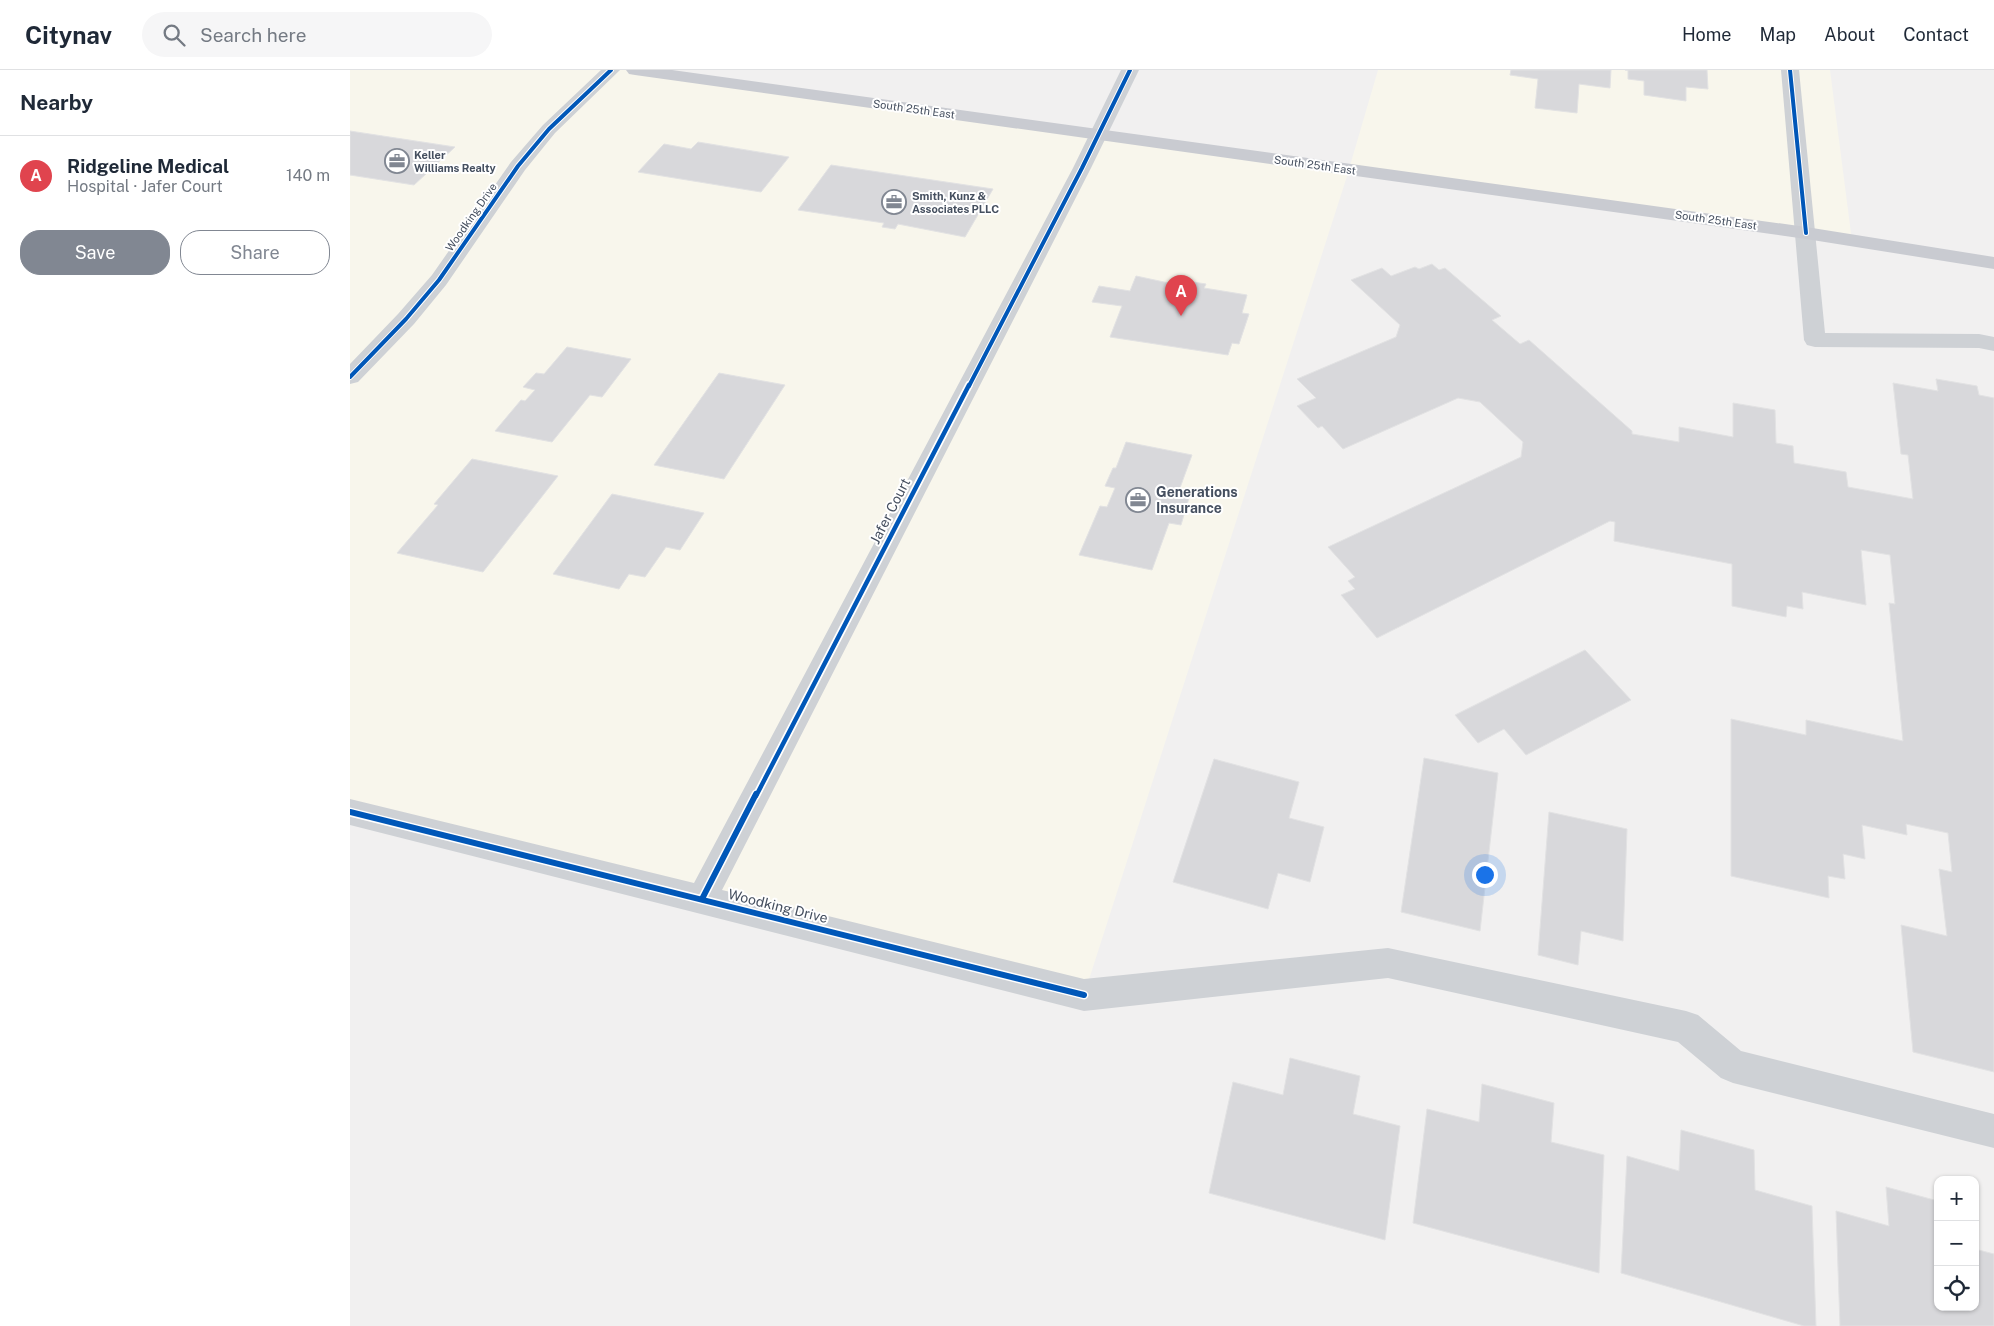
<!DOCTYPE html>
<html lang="en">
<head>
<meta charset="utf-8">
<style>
  body { margin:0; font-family:"Public Sans",sans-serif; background:#f6f6f7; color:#1f2937 }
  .controls { position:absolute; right:15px; bottom:15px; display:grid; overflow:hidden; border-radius:10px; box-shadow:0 1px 4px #0004 }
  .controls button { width:45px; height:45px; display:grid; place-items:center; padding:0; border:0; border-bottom:1px solid #e0e1e3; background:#fff; color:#1f2937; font:25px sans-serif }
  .you { position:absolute; left:1134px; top:804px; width:18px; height:18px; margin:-12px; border:4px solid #fff; border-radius:50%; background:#1a73e8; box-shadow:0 0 0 8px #1a73e833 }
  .badge { display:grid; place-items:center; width:32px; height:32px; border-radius:50%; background:#818792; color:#fff; font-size:16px; font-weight:700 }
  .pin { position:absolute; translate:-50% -41px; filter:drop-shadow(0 1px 2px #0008) }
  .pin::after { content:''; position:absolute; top:26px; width:18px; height:15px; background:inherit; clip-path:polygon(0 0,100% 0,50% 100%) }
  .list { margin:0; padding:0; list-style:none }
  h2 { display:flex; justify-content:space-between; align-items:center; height:65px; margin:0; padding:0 20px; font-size:21px }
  h2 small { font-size:16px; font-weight:400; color:#747a83 }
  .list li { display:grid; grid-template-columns:32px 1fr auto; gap:15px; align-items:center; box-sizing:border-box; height:80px; padding:0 20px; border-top:1px solid #e0e1e3 }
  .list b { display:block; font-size:19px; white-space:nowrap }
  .list p { margin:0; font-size:16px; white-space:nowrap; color:#747a83 }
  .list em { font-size:16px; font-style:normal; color:#747a83 }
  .actions { display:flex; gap:10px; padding:15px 20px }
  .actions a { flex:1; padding:11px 0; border:1px solid #818792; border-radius:20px; text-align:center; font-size:18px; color:#818792 }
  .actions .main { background:#818792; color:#fff }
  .icon { flex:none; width:28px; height:28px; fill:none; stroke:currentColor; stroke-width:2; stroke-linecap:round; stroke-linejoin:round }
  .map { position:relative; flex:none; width:1644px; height:1256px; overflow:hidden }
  header { display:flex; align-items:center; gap:30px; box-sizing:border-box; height:70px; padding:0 25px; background:#fff; border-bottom:1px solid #e0e1e3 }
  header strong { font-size:24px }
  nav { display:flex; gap:28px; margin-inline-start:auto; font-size:18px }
  .search { width:350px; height:45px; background:#f6f6f7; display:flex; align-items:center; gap:12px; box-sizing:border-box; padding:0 18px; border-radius:28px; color:#747a83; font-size:19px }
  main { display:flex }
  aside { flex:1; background:#fff }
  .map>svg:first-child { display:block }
  .commercial { fill:#f8f6ec }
  .building { fill:#d8d8db; stroke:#e2e2e3 }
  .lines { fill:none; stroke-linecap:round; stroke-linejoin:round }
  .minor { fill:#ced1d5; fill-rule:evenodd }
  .major { fill:#c9cbd1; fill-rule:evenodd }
  .cycleway-far2-casing { stroke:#fff; stroke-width:6 }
  .cycleway-far1-casing { stroke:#fff; stroke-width:8 }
  .cycleway-casing { stroke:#fff; stroke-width:9 }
  .cycleway-far2 { stroke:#0057b8; stroke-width:4 }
  .cycleway-far1 { stroke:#0057b8; stroke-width:4.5 }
  .cycleway { stroke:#0057b8; stroke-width:6 }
  .labels { text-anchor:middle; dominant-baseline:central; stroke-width:4; stroke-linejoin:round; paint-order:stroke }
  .far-street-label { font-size:11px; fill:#454f5f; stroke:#fff }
  .far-poi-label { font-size:11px; font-weight:bold; fill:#454f5f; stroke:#fff; text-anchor:start }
  .poi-label { font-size:14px; font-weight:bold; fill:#454f5f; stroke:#fff; text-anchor:start }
  .street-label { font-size:14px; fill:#454f5f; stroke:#fff }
</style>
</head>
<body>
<header>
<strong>Citynav</strong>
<div class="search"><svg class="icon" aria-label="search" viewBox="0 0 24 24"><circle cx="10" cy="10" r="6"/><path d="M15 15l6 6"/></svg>Search here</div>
<nav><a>Home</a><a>Map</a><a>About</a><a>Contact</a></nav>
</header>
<main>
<aside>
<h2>Nearby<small></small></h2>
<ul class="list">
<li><span class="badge" style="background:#e0444e">A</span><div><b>Ridgeline Medical</b><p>Hospital · Jafer Court</p></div><em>140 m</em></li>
</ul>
<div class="actions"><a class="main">Save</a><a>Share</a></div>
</aside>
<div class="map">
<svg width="1644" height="1256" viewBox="0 0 1644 1256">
  <rect width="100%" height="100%" fill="#f1f0f0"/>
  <!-- commercial -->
  <path class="commercial" d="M 0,0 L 285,0 L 999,99 L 1028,0 L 1480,0 L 1502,171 L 999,100 L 734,925 L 0,742 Z"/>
  <!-- building -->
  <g class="building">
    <path d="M 1161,0 L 1261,0 L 1260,18 L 1229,14 L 1227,43 L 1185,38 L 1188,9 L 1160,5 Z"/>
    <path d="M 1275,0 L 1357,0 L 1358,19 L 1336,17 L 1336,31 L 1294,25 L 1294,11 L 1278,9 L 1278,0 Z"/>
    <path d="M 0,61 L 105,77 L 64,115 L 0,105 Z"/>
    <path d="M 348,72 L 439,87 L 411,122 L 288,102 L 314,74 L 341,79 Z"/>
    <path d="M 481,95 L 643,119 L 615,167 L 548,154 L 545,159 L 532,157 L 534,153 L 448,140 Z"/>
    <path d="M 1082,194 L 1089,200 L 1095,198 L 1151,246 L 1142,250 L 1170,274 L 1179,270 L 1282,361 L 1282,364 L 1329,372 L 1329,357 L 1383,367 L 1383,333 L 1425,340 L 1426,373 L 1443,376 L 1444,393 L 1496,402 L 1498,417 L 1563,429 L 1558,385 L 1551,384 L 1543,313 L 1588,321 L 1586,309 L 1627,316 L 1629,325 L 1644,328 L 1644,1002 L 1563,982 L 1551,855 L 1597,866 L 1589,799 L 1602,802 L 1598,763 L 1556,754 L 1557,765 L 1512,755 L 1515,789 L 1493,784 L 1495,809 L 1478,806 L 1479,828 L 1381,806 L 1381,649 L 1456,665 L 1456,650 L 1553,671 L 1539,533 L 1545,534 L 1540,485 L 1511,480 L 1516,535 L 1452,522 L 1453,539 L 1437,536 L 1436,547 L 1382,536 L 1382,494 L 1264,471 L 1265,452 L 1260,451 L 1027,568 L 991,525 L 1005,519 L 998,511 L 1005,507 L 978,477 L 1171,387 L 1173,372 L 1130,332 L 1108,328 L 993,379 L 972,356 L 968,358 L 947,336 L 966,328 L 947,309 L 1046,267 L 1050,255 L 1001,210 L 1032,198 L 1041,206 L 1065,197 L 1069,199 Z"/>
    <path d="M 786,206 L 828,215 L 830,210 L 856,214 L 854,218 L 897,225 L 892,243 L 899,244 L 889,274 L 882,273 L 878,285 L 760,267 L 772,236 L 742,232 L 749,216 L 780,221 Z"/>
    <path d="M 217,277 L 281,289 L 252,327 L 240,325 L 202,372 L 145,361 L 171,330 L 175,331 L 185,320 L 173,317 L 186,303 L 194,304 Z"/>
    <path d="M 369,303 L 435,315 L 374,409 L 304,395 Z"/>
    <path d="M 776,372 L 842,385 L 827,426 L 839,428 L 831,455 L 819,453 L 802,500 L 729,485 L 750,436 L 757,437 L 765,418 L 755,416 L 763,398 L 766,398 Z"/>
    <path d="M 122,389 L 208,406 L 133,502 L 47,483 L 88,435 L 84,434 Z"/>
    <path d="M 262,424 L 354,443 L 330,480 L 316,477 L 295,507 L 279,504 L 269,519 L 203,504 Z"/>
    <path d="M 1235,580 L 1281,630 L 1176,685 L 1154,659 L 1128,673 L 1105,645 Z"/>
    <path d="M 1074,688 L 1148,703 L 1130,861 L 1051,842 Z"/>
    <path d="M 864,689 L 949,712 L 939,748 L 974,757 L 960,812 L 928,803 L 918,839 L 823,812 Z"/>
    <path d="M 1199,742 L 1277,759 L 1273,871 L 1231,861 L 1228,895 L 1188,885 Z"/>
    <path d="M 940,988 L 1010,1006 L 1003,1044 L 1050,1056 L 1035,1170 L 859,1123 L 883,1012 L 933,1025 Z"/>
    <path d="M 1132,1014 L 1204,1033 L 1201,1072 L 1254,1085 L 1249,1203 L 1063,1153 L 1077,1039 L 1129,1052 Z"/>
    <path d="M 1331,1060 L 1404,1080 L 1405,1120 L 1462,1136 L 1466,1256 L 1454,1256 L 1271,1203 L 1277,1086 L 1329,1101 Z"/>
    <path d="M 1536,1117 L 1588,1131 L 1588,1237 L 1625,1237 L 1625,1179 L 1644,1184 L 1644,1256 L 1490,1256 L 1486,1141 L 1539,1156 Z"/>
  </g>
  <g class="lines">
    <!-- minor -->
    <g class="minor">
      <path d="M 251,0 L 270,0 L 205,63 L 175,100 L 96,215 L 64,254 L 8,312 L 0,314 L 0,294 L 48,244 L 82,205 L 161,92 L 193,55 Z"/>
      <path d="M 771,0 L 789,0 L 741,98 L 372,820 L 734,909 L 1038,878 L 1336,941 L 1348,945 L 1391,981 L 1644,1044 L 1644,1078 L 1383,1013 L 1371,1008 L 1328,972 L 1038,908 L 734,941 L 0,755 L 0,729 L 344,813 L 723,98 Z"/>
      <path d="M 1431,0 L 1449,0 L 1475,263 L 1629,264 L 1644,267 L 1644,281 L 1629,278 L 1465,277 L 1457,275 L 1454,270 Z"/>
    </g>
    <!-- major -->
    <path class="major" d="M 276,0 L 322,0 L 1456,157 L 1644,187 L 1644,199 L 1456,169 L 285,5 L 279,4 Z"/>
    <defs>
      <g id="cycleway-far2">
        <path d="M 1440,0 L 1456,163"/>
        <path d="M 0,307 L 56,249 L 89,210 L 168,96 L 199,59 L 261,0"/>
        <path d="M 619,316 L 732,98 L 780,0"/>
      </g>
      <path id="cycleway-far1" d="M 406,726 L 619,315"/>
      <g id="cycleway">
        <path d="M 0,742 L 734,925"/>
        <path d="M 352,829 L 406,724"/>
      </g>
    </defs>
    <!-- cycleway-far2 casing -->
    <use href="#cycleway-far2" class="cycleway-far2-casing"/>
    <!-- cycleway-far1 casing -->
    <use href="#cycleway-far1" class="cycleway-far1-casing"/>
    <!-- cycleway casing -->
    <use href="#cycleway" class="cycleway-casing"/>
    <!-- cycleway-far2 -->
    <use href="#cycleway-far2" class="cycleway-far2"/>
    <!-- cycleway-far1 -->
    <use href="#cycleway-far1" class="cycleway-far1"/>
    <!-- cycleway -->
    <use href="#cycleway" class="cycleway"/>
  </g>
  <!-- icons -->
  <defs>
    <symbol id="office-ring" viewBox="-11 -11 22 22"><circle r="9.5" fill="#fff" stroke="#818792" stroke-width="1.5"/><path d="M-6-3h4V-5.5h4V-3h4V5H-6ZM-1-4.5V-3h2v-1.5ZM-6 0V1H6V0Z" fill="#818792"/></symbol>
  </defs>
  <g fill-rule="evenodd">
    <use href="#office-ring" x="33" y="77" width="28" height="28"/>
    <use href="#office-ring" x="530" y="118" width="28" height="28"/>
    <use href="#office-ring" x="774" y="416" width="28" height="28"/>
  </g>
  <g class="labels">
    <!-- far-street labels -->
    <g class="far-street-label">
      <text transform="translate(564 39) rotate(8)">South 25th East</text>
      <text transform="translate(965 95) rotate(8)">South 25th East</text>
      <text transform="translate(121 147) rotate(-55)">Woodking Drive</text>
      <text transform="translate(1366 150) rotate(8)">South 25th East</text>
    </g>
    <!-- far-poi labels -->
    <g class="far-poi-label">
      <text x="64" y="85">Keller<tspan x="64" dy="13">Williams Realty</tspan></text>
      <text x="562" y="126">Smith, Kunz &amp;<tspan x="562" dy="13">Associates PLLC</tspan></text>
    </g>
    <!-- poi labels -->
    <g class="poi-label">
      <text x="806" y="422">Generations<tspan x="806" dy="16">Insurance</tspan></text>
    </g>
    <!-- street labels -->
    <g class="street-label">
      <text transform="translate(540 441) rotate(-63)">Jafer Court</text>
      <text transform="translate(428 836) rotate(14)">Woodking Drive</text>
    </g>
  </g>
</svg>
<div class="controls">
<button>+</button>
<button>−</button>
<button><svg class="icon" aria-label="locate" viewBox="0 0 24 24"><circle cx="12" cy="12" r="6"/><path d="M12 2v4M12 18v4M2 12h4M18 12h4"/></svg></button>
</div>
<div class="you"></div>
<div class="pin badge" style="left:831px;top:246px;background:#e0444e">A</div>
</div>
</main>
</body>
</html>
